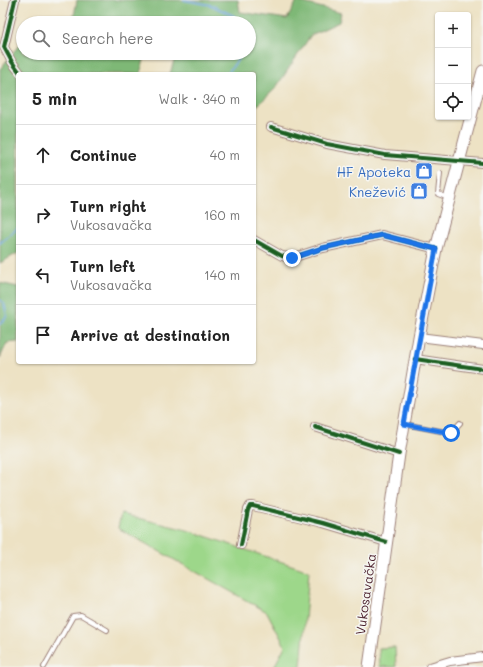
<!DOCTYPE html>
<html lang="en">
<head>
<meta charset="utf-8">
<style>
  body { margin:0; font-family:Mali,sans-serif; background:#f6f6f6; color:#222 }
  .controls { position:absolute; right:12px; top:12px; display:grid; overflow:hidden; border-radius:4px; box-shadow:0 1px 3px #0004 }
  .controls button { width:36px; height:36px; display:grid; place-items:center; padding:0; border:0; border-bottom:1px solid #e0e0e0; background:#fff; color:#222; font:20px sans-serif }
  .stop { position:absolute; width:12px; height:12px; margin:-9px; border:3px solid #1a73e8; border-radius:50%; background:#fff }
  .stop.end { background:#1a73e8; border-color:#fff; box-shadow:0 1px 4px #0008 }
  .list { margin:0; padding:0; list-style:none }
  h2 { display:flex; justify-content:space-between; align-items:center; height:52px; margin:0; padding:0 16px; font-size:17px }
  h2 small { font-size:13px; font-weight:400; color:#767676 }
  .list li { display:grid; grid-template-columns:26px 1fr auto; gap:12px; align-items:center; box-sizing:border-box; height:60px; padding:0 16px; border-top:1px solid #e0e0e0 }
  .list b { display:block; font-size:15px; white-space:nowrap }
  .list p { margin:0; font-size:13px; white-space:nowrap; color:#767676 }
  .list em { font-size:13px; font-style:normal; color:#767676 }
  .icon { flex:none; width:22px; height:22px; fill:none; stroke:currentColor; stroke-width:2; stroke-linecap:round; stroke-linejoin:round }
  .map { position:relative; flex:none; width:483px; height:667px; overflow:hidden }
  .search { position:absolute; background:#fff; box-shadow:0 1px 3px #0004; left:16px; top:16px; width:240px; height:44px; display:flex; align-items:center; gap:10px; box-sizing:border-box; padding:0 14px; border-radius:22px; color:#767676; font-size:15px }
  .panel { position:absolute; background:#fff; box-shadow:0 1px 3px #0004; left:16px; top:72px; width:240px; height:292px; border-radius:4px }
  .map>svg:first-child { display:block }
  .green { fill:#9dd78a; stroke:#747b5a }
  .forest { fill:#7eb876; stroke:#646c50 }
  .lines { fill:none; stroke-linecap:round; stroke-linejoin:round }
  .stream { stroke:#6ba2d9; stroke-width:2 }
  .service-casing { stroke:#9c8078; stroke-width:6 }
  .minor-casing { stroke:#9c8078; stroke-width:10 }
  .secondary-casing { stroke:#9c8078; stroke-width:13 }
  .service { stroke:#fff; stroke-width:4 }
  .minor { stroke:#fff; stroke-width:8 }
  .secondary { stroke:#fff; stroke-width:11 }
  .cycleway-casing { stroke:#f6f6f2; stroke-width:6 }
  .cycleway { stroke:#1b5e20; stroke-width:4 }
  .route { stroke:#1a73e8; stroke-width:5 }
  .labels { text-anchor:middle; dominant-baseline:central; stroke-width:3; stroke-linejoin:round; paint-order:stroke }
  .shop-label { font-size:13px; fill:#366cbe; stroke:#f6f6f2; text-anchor:end }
  .street-label { font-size:13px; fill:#4a1f2b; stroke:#f6f6f2 }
</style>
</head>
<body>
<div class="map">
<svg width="483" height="667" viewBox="0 0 483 667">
  <rect width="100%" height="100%" fill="#f6f6f2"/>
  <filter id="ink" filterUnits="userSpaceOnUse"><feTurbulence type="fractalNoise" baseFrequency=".025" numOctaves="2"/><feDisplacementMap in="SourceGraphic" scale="8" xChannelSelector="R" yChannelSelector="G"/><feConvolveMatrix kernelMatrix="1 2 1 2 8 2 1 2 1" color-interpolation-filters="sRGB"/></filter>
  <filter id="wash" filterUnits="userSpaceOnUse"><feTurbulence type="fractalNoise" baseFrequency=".012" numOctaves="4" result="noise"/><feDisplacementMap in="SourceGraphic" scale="16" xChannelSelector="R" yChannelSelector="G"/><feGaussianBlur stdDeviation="0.9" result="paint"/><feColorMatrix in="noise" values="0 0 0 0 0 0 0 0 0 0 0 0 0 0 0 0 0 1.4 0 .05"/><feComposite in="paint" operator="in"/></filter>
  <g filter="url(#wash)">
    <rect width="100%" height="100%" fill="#ede2c4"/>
    <!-- green -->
    <g class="green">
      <path d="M 121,514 L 187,530 L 309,571 L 301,667 L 274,667 L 285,646 L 267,612 L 118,528 Z"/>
      <path d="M 395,647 L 396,667 L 380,667 L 379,648 Z"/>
    </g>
    <!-- forest -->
    <g class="forest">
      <path d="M 77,0 L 238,0 L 240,12 L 287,19 L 297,1 L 341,13 L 339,22 L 311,35 L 275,89 L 258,105 L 254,105 L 254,74 L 170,74 L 176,53 L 249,53 L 249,23 L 67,23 L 73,21 Z"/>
      <path d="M 23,40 L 23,53 L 146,53 L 140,74 L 18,74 L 18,253 L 0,263 L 0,69 Z"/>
      <path d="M 0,283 L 18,287 L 18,342 L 7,343 L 0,358 Z"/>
    </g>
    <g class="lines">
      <!-- stream -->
      <g class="stream">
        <path d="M 184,0 L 211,5 L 234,16 L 237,23"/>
        <path d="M 227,74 L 239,58 L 240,53"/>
        <path d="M 0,243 L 18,228"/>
        <path d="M 0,300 L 4,303 L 7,316 L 0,324"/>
      </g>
    </g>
  </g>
  <g filter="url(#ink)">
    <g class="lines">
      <defs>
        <g id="service">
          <path d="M 440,173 L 438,194 L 449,198"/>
          <path d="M 404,424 L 451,433 L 460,423"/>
          <path d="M 44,667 L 73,616 L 81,615 L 107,630"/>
        </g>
        <g id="minor">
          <path d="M 15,0 L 4,47 L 12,62 L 21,74"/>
          <path d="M 271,127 L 327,144 L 385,155 L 483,163"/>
          <path d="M 254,240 L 282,256 L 292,258 L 323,248 L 382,235 L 436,249"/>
          <path d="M 419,337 L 483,345"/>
          <path d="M 415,359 L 483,369"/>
          <path d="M 315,427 L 399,454"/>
          <path d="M 241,545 L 248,510 L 250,506 L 253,506 L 323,523 L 386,542"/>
          <path d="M 430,667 L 450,661 L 483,657"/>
        </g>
        <path id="secondary" d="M 369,667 L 399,454 L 419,337 L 436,249 L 483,71"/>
      </defs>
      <!-- service casing -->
      <use href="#service" class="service-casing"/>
      <!-- minor casing -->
      <use href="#minor" class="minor-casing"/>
      <!-- secondary casing -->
      <use href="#secondary" class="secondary-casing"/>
      <!-- service -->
      <use href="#service" class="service"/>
      <!-- minor -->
      <use href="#minor" class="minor"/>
      <!-- secondary -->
      <use href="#secondary" class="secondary"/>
      <defs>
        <g id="cycleway">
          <path d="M 15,0 L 4,47 L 12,62 L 21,74"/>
          <path d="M 271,127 L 327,144 L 385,155 L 483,163"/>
          <path d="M 254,240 L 282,256 L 292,258 L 323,248 L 382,235 L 436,249"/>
          <path d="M 415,359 L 483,369"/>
          <path d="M 315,427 L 399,454"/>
          <path d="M 241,545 L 248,510 L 250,506 L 253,506 L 323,523 L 386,542"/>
        </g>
      </defs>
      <!-- cycleway casing -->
      <use href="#cycleway" class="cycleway-casing"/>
      <!-- cycleway -->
      <use href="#cycleway" class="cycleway"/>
    </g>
  </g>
  <g class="lines" filter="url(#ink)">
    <!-- route -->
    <path class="route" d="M 292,258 L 323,248 L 382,235 L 436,249 L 404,424 L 451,433"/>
  </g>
  <!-- icons -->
  <defs>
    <symbol id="shop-square" viewBox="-11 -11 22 22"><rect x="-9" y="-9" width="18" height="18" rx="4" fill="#3f7fe0" stroke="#f6f6f2"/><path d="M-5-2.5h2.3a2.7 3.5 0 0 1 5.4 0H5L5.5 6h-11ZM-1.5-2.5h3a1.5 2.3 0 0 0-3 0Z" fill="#fff"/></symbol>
  </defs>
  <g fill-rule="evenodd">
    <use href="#shop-square" x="414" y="161" width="20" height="20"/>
    <use href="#shop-square" x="409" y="181" width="20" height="20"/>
  </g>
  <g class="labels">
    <!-- shop labels -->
    <g class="shop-label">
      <text x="411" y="171">HF Apoteka</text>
      <text x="406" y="191">Knežević</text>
    </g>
    <!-- street labels -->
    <g class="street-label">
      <text transform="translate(365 594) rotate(-82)">Vukosavačka</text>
    </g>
  </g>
</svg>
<div class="controls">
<button>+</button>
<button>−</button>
<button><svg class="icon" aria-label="locate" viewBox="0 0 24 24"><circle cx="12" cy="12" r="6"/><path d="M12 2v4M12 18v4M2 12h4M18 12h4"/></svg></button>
</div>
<div class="stop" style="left:451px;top:433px"></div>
<div class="stop end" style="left:292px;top:258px"></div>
<div class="search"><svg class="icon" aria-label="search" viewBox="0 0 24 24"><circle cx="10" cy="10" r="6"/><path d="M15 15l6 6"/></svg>Search here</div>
<section class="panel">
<h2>5 min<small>Walk · 340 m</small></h2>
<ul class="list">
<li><svg class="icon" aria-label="ahead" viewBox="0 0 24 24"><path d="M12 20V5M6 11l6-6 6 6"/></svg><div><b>Continue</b></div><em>40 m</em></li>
<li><svg class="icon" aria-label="right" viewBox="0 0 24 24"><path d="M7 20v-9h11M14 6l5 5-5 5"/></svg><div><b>Turn right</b><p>Vukosavačka</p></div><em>160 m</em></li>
<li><svg class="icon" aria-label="left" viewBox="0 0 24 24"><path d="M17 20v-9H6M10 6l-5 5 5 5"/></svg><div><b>Turn left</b><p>Vukosavačka</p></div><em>140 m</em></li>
<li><svg class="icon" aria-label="arrive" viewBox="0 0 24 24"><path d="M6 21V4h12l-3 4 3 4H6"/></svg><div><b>Arrive at destination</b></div></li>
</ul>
</section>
</div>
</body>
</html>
